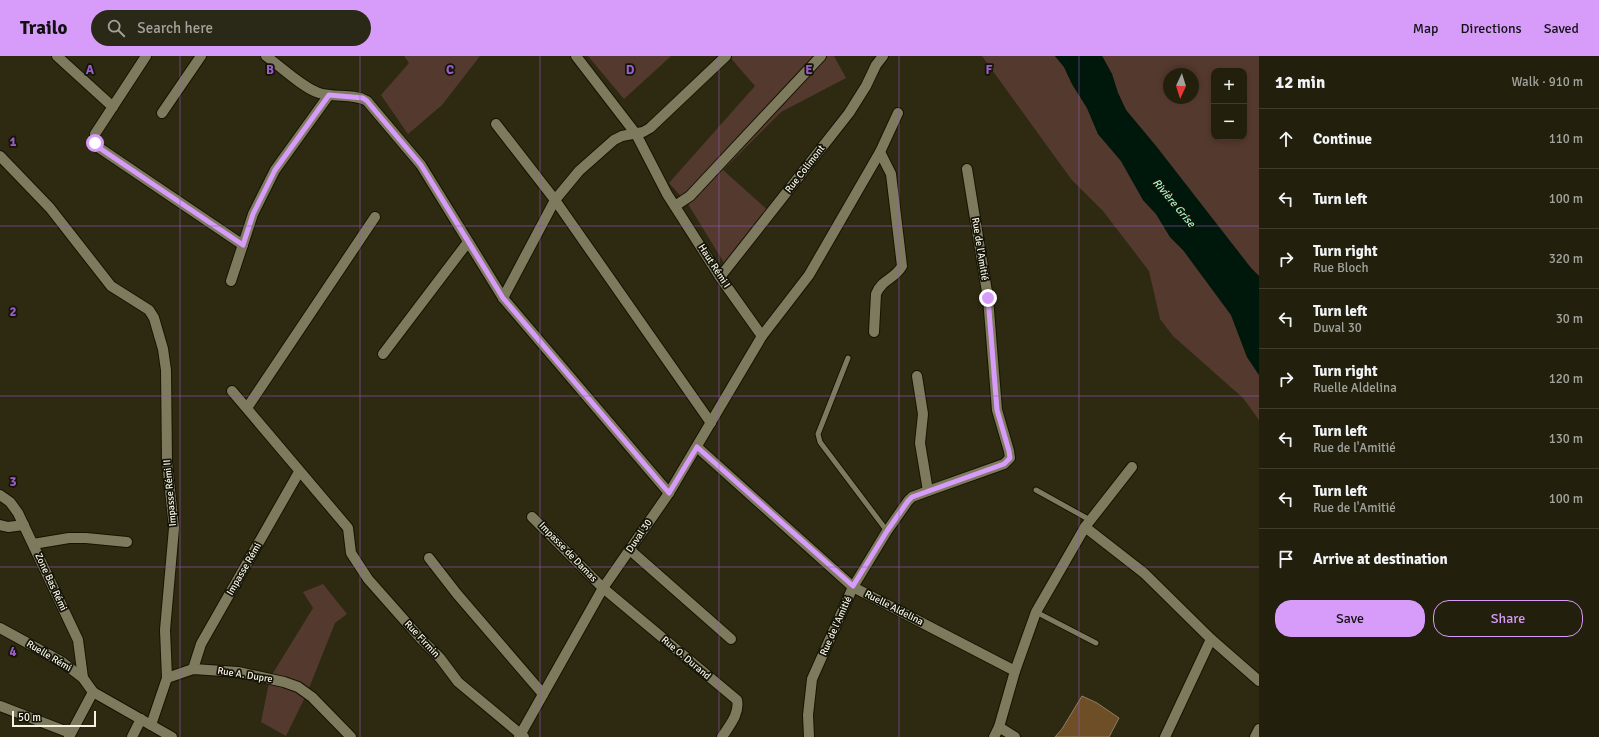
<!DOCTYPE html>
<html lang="en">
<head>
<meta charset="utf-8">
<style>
  body { margin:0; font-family:Signika,sans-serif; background:#2a2816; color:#f1f3f6 }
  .controls { position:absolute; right:12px; top:12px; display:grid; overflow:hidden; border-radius:8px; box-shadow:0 2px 6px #0003 }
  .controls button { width:36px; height:36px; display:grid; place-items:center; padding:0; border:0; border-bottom:1px solid #3f3e2e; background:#22200d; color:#f1f3f6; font:20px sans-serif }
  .compass { position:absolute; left:1163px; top:12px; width:36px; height:36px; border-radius:50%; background:#22200d; box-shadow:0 2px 6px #0003; rotate:184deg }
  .scale { position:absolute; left:12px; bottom:10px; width:84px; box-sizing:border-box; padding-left:4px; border:2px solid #f5f4e4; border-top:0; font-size:11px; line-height:14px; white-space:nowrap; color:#f5f4e4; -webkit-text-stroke:3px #141308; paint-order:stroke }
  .stop { position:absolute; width:12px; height:12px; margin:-9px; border:3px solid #d79bf9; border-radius:50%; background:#fff }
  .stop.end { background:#d79bf9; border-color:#fff; box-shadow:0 1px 4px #0008 }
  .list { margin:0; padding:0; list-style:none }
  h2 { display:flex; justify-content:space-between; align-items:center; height:52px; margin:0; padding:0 16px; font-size:17px }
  h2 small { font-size:13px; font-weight:400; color:#a2a39d }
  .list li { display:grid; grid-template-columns:26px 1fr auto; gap:12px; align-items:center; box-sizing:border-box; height:60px; padding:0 16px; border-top:1px solid #3f3e2e }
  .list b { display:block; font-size:15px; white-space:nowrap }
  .list p { margin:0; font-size:13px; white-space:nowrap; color:#a2a39d }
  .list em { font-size:13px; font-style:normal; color:#a2a39d }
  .actions { display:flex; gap:8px; padding:12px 16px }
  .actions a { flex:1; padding:9px 0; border:1px solid #d79bf9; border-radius:16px; text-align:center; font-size:14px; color:#d79bf9 }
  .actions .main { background:#d79bf9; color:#111 }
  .icon { flex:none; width:22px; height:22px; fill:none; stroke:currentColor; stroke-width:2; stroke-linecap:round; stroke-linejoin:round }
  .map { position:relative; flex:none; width:1259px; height:681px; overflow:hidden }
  header { display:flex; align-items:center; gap:24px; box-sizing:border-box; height:56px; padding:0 20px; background:#d79bf9; color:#111 }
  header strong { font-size:19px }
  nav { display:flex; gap:22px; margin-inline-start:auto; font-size:14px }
  .search { width:280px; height:36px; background:#2a2816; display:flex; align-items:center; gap:10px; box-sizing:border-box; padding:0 14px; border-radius:22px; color:#a2a39d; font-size:15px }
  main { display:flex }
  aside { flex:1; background:#22200d }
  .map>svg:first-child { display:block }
  .green { fill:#54392f; fill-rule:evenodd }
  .water { fill:#00170b }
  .building { fill:#6d4e26; stroke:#907d65 }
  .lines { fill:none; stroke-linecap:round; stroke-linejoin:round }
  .service-casing { stroke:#161300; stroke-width:7 }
  .minor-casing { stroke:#161300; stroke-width:12 }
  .service { stroke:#7d7a5e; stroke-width:5 }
  .minor { stroke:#7d7a5e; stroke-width:10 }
  .route { stroke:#d79bf9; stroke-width:5 }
  .grid { fill:none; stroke:#9a5ec8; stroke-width:1; stroke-opacity:0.55 }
  .labels { text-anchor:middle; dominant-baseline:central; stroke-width:3.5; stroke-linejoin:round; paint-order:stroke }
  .street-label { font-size:10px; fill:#f5f4e4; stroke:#141308 }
  .water-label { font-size:11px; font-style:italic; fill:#a5f7cd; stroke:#141308 }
  .grid-label { font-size:13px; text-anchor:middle; font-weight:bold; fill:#9a5ec8; stroke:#141308; stroke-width:3.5; stroke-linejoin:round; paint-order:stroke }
</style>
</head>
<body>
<header>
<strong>Trailo</strong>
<div class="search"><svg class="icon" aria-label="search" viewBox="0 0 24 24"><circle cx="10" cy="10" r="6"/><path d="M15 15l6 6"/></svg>Search here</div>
<nav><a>Map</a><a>Directions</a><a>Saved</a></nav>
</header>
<main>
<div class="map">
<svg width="1259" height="681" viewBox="0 0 1259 681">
  <rect width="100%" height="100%" fill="#2e2a11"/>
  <!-- green -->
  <g class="green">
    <path d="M 404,0 L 480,0 L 442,49 L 408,78 L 381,39 L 409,7 Z"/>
    <path d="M 588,0 L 671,0 L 624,43 Z"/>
    <path d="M 729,0 L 834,0 L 846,22 L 781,56 L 723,114 L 771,157 L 726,210 L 688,148 L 669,127 L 755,30 Z"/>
    <path d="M 982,0 L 1055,0 L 1064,11 L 1072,28 L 1087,52 L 1098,78 L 1121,105 L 1143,144 L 1156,158 L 1170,181 L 1183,194 L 1231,259 L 1247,301 L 1259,319 L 1259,364 L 1243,342 L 1173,280 L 1160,263 L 1149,215 L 1103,155 L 1071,123 Z"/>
    <path d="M 1102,0 L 1259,0 L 1259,220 L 1251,212 L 1156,90 L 1126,54 L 1118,37 L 1112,18 ZM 1214,15 L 1244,15 L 1244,81 L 1214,81 ZM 1169,18 L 1193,18 L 1193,42 L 1169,42 Z"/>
    <path d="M 323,528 L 347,558 L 335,567 L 307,637 L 286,680 L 261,666 L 270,622 L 313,552 L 303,536 Z"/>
  </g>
  <!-- water -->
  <path class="water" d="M 1055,0 L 1102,0 L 1112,18 L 1118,37 L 1126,54 L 1156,90 L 1251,212 L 1259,220 L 1259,319 L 1247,301 L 1231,259 L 1183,194 L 1170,181 L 1156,158 L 1143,144 L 1121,105 L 1098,78 L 1087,52 L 1072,28 L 1064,11 Z"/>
  <!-- building -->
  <path class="building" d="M 1082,640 L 1097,647 L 1119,662 L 1109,681 L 1055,681 L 1062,673 Z"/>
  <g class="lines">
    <defs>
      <g id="service">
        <path d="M 848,302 L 818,378 L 820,386 L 887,475"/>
        <path d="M 1036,434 L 1090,464"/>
        <path d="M 1036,556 L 1096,587"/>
      </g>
      <g id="minor">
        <path d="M 57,0 L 113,51"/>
        <path d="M 146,0 L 95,78 L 95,87 L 98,91 L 243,189"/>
        <path d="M 266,0 C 280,10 303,32 319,37 C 335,42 353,37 367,45 L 421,109 L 503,242 L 669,437"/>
        <path d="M 576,0 L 636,78 L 667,138 L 720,221 L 762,280"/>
        <path d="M 162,57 L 201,0"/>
        <path d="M 496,68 L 555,144 L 711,367"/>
        <path d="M 0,100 L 50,152 L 111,230 L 149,254 L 154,262 L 163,293 L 166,314 L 167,406 L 174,472 L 165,574 L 167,622"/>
        <path d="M 675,150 L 690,140 L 704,125 L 821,0"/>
        <path d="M 720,221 L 849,57 L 866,30 L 876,9 L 883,0"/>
        <path d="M 231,225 L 253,158 L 275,114 L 329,39"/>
        <path d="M 503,242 L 555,144 L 579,115 L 614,84 L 622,80 L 643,76 L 650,72 L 726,0"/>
        <path d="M 874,276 L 876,238 C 882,223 895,223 902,210 L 891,118 L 880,96"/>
        <path d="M 383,298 L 468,186"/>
        <path d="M 917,320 L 923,358 L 920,387 L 928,435"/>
        <path d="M 232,335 L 348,472 L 351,497 L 368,523 L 421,583 L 440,602 L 458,626 L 524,681"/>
        <path d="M 247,352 L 375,161"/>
        <path d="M 697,391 L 853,531 L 1015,615"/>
        <path d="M 0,439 L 10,446 L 18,457 L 78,584 L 83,622"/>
        <path d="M 532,461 L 603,532 L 737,644 C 740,658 729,670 722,681"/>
        <path d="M 0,469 L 8,471 L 24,469"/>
        <path d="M 1085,471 L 1132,411"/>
        <path d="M 33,488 L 69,482 L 86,482 L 127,486"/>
        <path d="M 630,494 L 731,583"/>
        <path d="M 429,502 L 457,538 L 543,638"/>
        <path d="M 0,572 L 62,606 L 83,622 L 93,636 L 172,681"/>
        <path d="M 1211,583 L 1259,625"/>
        <path d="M 193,613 L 201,588 L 299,416"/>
        <path d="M 0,650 L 70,677"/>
        <path d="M 151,669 L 167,622 L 193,613 L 238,616 L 284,626 L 298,631 L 312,641 L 351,681"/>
        <path d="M 999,671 L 1015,681"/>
        <path d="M 69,681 L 93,636"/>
        <path d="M 132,681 L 141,663"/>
        <path d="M 519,681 L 603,532 L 669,437 L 762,280 L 809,219 L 880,96 L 898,57"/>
        <path d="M 809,681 L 808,659 L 812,623 L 853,531 L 887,475 L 908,445 L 912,441 L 928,435 L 1004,408 L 1010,402 L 1009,395 L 997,354 L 988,242 L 967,113"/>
        <path d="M 994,681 L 999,671 L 1015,615 L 1036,556 L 1085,471 L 1144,517 L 1211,583 L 1165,681"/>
        <path d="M 1255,681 L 1259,673"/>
      </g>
    </defs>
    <!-- service casing -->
    <use href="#service" class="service-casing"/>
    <!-- minor casing -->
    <use href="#minor" class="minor-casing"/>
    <!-- service -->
    <use href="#service" class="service"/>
    <!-- minor -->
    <use href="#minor" class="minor"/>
  </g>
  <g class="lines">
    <!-- route -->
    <path class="route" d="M 95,87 L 98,91 L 243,189 L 253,158 L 275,114 L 329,39 L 363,42 L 367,45 L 421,109 L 503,242 L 669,437 L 697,391 L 853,530 L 887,475 L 908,445 L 912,441 L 1004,408 L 1010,402 L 1009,395 L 997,354 L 988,242"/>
  </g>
  <!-- grid -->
  <path class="grid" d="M 180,0 L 180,681M 360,0 L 360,681M 540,0 L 540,681M 719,0 L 719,681M 899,0 L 899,681M 1079,0 L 1079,681M 0,170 L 1259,170M 0,340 L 1259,340M 0,511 L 1259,511"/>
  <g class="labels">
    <!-- street labels -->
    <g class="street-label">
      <text transform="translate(805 113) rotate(-52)">Rue Colimont</text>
      <text transform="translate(980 193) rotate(81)">Rue de l'Amitié</text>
      <text transform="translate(714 210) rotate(57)">Haut Rémi I</text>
      <text transform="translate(170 437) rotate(-95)">Impasse Rémi II</text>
      <text transform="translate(639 480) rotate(-56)">Duval 30</text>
      <text transform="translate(568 496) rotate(46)">Impasse de Damas</text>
      <text transform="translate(244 513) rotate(-60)">Impasse Rémi</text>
      <text transform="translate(51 526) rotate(65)">Zone Bas Rémi</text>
      <text transform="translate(894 552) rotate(27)">Ruelle Aldelina</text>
      <text transform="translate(836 570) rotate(-66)">Rue de l'Amitié</text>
      <text transform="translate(422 583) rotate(47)">Rue Firmin</text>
      <text transform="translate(49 600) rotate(31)">Ruelle Rémi</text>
      <text transform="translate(686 602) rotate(40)">Rue O. Durand</text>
      <text transform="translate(245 619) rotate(9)">Rue A. Dupre</text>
    </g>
    <!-- water labels -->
    <g class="water-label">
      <text transform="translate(1174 147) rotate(50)">Rivière Grise</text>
    </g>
  </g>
  <g class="grid-label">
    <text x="90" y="18">A</text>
    <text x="270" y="18">B</text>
    <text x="450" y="18">C</text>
    <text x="630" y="18">D</text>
    <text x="809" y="18">E</text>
    <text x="989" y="18">F</text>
    <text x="13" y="90">1</text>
    <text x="13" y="260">2</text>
    <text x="13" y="430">3</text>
    <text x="13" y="600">4</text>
  </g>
</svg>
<div class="controls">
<button>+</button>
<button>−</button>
</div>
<svg class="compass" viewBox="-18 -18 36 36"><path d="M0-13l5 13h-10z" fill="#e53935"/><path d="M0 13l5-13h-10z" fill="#a2a39d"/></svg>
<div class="scale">50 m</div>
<div class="stop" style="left:95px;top:87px"></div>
<div class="stop end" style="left:988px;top:242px"></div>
</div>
<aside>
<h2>12 min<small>Walk · 910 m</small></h2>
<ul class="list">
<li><svg class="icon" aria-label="ahead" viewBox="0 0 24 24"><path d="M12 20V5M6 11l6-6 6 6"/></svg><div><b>Continue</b></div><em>110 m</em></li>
<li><svg class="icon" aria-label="left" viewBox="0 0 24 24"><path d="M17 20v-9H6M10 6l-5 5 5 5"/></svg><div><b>Turn left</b></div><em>100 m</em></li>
<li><svg class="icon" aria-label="right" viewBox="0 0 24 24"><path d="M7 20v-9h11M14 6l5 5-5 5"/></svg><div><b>Turn right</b><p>Rue Bloch</p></div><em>320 m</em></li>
<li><svg class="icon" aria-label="left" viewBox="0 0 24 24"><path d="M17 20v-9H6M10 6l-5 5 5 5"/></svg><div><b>Turn left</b><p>Duval 30</p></div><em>30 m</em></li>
<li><svg class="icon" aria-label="right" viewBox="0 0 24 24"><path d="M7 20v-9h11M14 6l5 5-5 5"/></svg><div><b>Turn right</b><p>Ruelle Aldelina</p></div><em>120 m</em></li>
<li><svg class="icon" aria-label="left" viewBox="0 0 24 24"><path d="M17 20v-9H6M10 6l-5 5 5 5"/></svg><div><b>Turn left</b><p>Rue de l'Amitié</p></div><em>130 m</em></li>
<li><svg class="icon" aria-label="left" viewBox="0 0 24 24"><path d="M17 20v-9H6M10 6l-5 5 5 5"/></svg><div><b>Turn left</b><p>Rue de l'Amitié</p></div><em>100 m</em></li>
<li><svg class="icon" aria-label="arrive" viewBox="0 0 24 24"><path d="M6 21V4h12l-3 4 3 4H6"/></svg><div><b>Arrive at destination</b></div></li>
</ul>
<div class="actions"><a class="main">Save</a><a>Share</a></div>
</aside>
</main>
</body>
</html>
